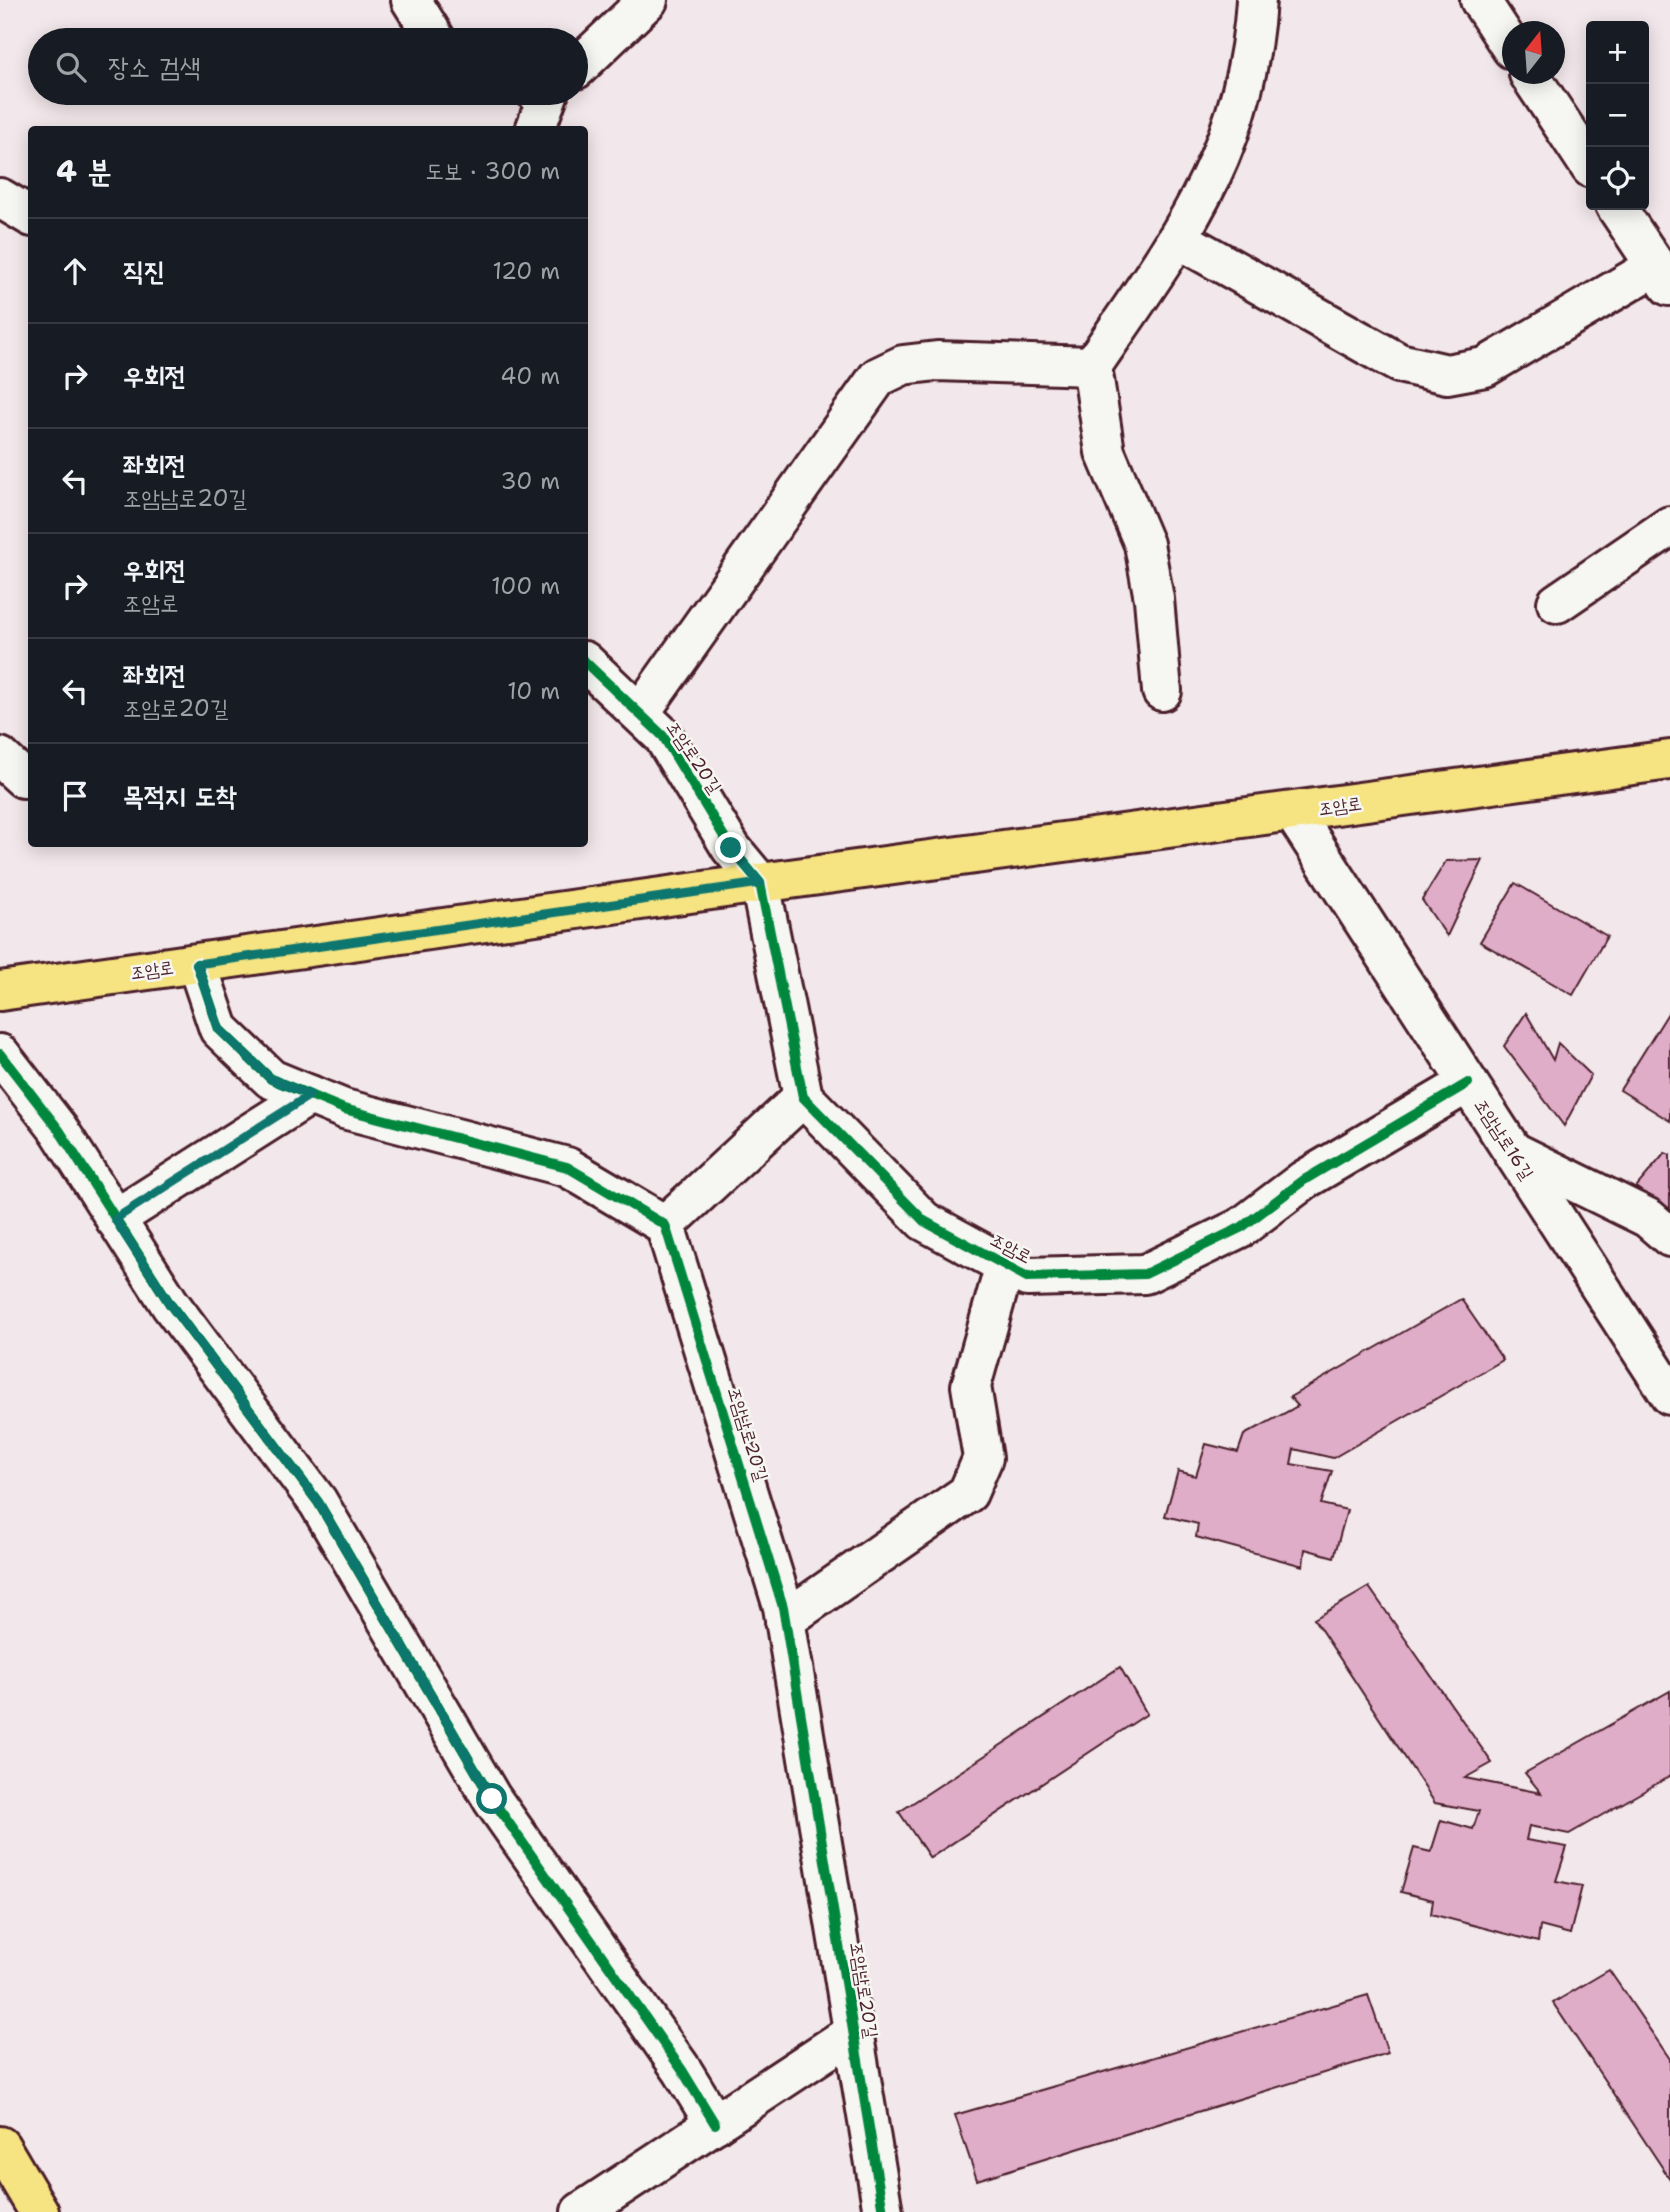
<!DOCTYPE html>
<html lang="ko">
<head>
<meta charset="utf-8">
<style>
  body { margin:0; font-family:"Shantell Sans","Poor Story",sans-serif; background:#20242c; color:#f1f3f6 }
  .controls { position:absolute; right:21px; top:21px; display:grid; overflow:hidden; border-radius:7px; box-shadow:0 4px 18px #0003 }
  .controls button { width:63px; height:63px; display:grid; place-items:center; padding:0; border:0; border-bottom:2px solid #363941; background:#171b24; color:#f1f3f6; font:35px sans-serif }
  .compass { position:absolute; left:1502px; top:21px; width:63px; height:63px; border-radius:50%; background:#171b24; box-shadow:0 4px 18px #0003; rotate:17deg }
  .stop { position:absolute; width:21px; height:21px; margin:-16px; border:5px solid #0f766e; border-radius:50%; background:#fff }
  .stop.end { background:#0f766e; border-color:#fff; box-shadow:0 2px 7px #0008 }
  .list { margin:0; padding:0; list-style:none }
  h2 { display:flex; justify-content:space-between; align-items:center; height:91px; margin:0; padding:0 28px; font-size:30px }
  h2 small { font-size:23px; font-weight:400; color:#9ea1a6 }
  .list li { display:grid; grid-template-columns:46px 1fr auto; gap:21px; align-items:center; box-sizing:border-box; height:105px; padding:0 28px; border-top:2px solid #363941 }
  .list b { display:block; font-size:26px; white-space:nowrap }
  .list p { margin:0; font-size:23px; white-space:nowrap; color:#9ea1a6 }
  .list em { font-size:23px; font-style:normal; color:#9ea1a6 }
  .icon { flex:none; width:38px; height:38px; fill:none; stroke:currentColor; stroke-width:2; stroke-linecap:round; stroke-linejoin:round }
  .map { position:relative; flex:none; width:1670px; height:2212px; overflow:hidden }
  .search { position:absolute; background:#171b24; box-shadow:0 4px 18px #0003; left:28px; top:28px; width:560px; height:77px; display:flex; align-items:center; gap:18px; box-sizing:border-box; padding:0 24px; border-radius:38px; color:#9ea1a6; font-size:26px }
  .panel { position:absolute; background:#171b24; box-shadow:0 4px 18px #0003; left:28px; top:126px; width:560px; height:721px; border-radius:7px }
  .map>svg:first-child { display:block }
  .building { fill:#e0adc9; stroke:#4a1f2b; stroke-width:2 }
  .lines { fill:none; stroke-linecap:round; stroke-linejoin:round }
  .minor-casing { stroke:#4a1f2b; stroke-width:44 }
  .major-casing { stroke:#4a1f2b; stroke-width:44 }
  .minor { stroke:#f6f6f2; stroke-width:38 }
  .major { stroke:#f6e381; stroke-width:38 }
  .cycleway-casing { stroke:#f6f6f2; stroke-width:15 }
  .cycleway { stroke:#00873e; stroke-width:10 }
  .route { stroke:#0f766e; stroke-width:9 }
  .labels { text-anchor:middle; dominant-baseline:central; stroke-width:5; stroke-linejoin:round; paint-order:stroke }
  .street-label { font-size:18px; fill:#4a1f2b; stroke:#f6f6f2 }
</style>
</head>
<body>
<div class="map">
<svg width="1670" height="2212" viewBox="0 0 1670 2212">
  <rect width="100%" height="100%" fill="#f2e7ea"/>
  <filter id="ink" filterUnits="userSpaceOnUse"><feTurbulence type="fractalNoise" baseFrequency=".0143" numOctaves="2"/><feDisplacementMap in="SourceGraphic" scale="14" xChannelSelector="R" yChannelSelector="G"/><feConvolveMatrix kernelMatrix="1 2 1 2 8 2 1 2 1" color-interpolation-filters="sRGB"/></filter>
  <g filter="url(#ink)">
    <!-- building -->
    <g class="building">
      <path d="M 1483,860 L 1447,936 L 1422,900 L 1446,861 Z"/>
      <path d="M 1515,883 L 1607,936 L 1573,995 L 1480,942 Z"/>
      <path d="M 1670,1010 L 1670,1121 L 1620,1090 Z"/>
      <path d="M 1526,1013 L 1553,1060 L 1558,1043 L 1591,1075 L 1564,1126 L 1504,1046 Z"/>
      <path d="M 1665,1153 L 1670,1155 L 1670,1215 L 1636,1187 Z"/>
      <path d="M 1461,1299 L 1503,1360 L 1333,1458 L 1294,1449 L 1291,1464 L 1332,1471 L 1321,1504 L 1347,1510 L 1334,1557 L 1305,1549 L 1303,1566 L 1196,1537 L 1198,1524 L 1165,1516 L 1178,1471 L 1196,1476 L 1206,1444 L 1238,1452 L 1244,1435 L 1298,1406 L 1290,1397 Z"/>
      <path d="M 1369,1587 L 1492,1763 L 1465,1778 L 1541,1793 L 1525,1773 L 1670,1691 L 1670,1776 L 1569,1834 L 1529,1826 L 1526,1840 L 1567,1847 L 1556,1881 L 1582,1886 L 1570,1934 L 1540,1926 L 1538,1942 L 1431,1914 L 1433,1900 L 1401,1892 L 1414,1848 L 1431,1852 L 1441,1820 L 1473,1829 L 1479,1811 L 1435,1803 L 1314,1619 Z"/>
      <path d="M 1120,1667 L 1147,1714 L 930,1858 L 899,1812 Z"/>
      <path d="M 1609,1970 L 1670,2059 L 1670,2179 L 1553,2003 Z"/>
      <path d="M 1368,1995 L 1388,2053 L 977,2180 L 955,2115 Z"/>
    </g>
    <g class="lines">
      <defs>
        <g id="minor">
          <path d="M 411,0 L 436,40"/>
          <path d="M 1480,0 L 1512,49"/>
          <path d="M 576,69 L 648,0"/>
          <path d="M 1529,74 L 1591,168"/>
          <path d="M 535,130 L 548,95 L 537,93"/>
          <path d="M 0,198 L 32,217"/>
          <path d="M 1615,205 L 1669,286"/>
          <path d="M 1179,239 L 1399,363 L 1447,374 L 1485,367 L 1656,266"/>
          <path d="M 1092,366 L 1105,452 L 1144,544 L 1154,599 L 1162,691"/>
          <path d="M 1557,603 L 1670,526"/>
          <path d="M 584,661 L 663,736 L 731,848 L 760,883 L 803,1097 L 924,1221 L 1027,1277 L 1145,1274 L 1242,1227 L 1304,1180 L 1468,1083"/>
          <path d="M 640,713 L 878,377 L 903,365 L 937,361 L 1092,366 C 1175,244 1247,154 1256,0"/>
          <path d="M 0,757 L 23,778"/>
          <path d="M 1293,812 L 1670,1395"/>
          <path d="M 197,964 L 219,1029 L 271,1079 L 344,1109 L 567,1167 L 665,1225 L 783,1607 L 883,2212"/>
          <path d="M 0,1054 L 59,1130 L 170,1304 L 318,1502 L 492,1799 L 682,2070 L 715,2124"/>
          <path d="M 1514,1152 L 1648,1218 L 1670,1237"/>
          <path d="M 115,1219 L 310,1095"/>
          <path d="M 665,1225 L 803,1097"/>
          <path d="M 785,1620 L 968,1493 L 983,1458 L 971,1386 L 1005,1265"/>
          <path d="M 581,2212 L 854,2032"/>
        </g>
        <g id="major">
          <path d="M 0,991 L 760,883 L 1670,760"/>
          <path d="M 0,2146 L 39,2212"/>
        </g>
      </defs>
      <!-- minor casing -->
      <use href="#minor" class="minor-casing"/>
      <!-- major casing -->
      <use href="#major" class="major-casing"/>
      <!-- minor -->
      <use href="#minor" class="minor"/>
      <!-- major -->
      <use href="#major" class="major"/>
      <defs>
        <g id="cycleway">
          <path d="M 584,661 L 663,736 L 731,848 L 760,883 L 803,1097 L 924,1221 L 1027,1277 L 1145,1274 L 1242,1227 L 1304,1180 L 1468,1083"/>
          <path d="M 197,964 L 219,1029 L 271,1079 L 344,1109 L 567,1167 L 665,1225 L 783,1607 L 883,2212"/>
          <path d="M 0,1054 L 59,1130 L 170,1304 L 318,1502 L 492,1799 L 682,2070 L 715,2124"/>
        </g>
      </defs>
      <!-- cycleway casing -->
      <use href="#cycleway" class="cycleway-casing"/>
      <!-- cycleway -->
      <use href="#cycleway" class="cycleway"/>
    </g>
  </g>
  <g class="lines" filter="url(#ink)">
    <!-- route -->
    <path class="route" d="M 492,1799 L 318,1502 L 170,1304 L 115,1219 L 310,1095 L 271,1079 L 219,1029 L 197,964 L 760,883 L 731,848"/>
  </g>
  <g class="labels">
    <!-- street labels -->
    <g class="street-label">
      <text transform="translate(694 757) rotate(56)">조암로20길</text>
      <text transform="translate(1340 806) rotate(-8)">조암로</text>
      <text transform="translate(152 970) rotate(-8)">조암로</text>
      <text transform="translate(1504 1139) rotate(57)">조암남로16길</text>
      <text transform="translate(1011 1248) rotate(28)">조암로</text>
      <text transform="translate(748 1434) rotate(73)">조암남로20길</text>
      <text transform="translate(864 1990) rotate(81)">조암남로20길</text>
    </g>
  </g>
</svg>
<div class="controls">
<button>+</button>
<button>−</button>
<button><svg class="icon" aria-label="locate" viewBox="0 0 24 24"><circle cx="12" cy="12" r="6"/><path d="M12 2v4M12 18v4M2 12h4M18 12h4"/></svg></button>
</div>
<svg class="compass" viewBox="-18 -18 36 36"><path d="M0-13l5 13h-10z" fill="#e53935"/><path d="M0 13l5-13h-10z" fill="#9ea1a6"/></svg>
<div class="stop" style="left:492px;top:1799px"></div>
<div class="stop end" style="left:731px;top:848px"></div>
<div class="search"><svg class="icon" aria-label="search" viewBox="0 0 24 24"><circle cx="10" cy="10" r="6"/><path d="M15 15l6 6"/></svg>장소 검색</div>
<section class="panel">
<h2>4 분<small>도보 · 300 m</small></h2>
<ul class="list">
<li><svg class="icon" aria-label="ahead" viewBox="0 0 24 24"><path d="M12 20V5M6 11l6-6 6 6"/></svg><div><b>직진</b></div><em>120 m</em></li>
<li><svg class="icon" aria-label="right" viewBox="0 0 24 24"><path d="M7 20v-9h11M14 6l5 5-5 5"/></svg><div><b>우회전</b></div><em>40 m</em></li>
<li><svg class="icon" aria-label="left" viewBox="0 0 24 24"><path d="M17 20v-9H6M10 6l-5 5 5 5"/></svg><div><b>좌회전</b><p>조암남로20길</p></div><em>30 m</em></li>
<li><svg class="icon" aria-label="right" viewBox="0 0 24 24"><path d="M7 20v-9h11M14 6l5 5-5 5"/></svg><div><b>우회전</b><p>조암로</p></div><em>100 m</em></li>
<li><svg class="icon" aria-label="left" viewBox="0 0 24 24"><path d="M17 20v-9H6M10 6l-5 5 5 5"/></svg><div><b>좌회전</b><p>조암로20길</p></div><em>10 m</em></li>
<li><svg class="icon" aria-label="arrive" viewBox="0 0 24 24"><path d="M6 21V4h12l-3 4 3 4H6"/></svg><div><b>목적지 도착</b></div></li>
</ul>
</section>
</div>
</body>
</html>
